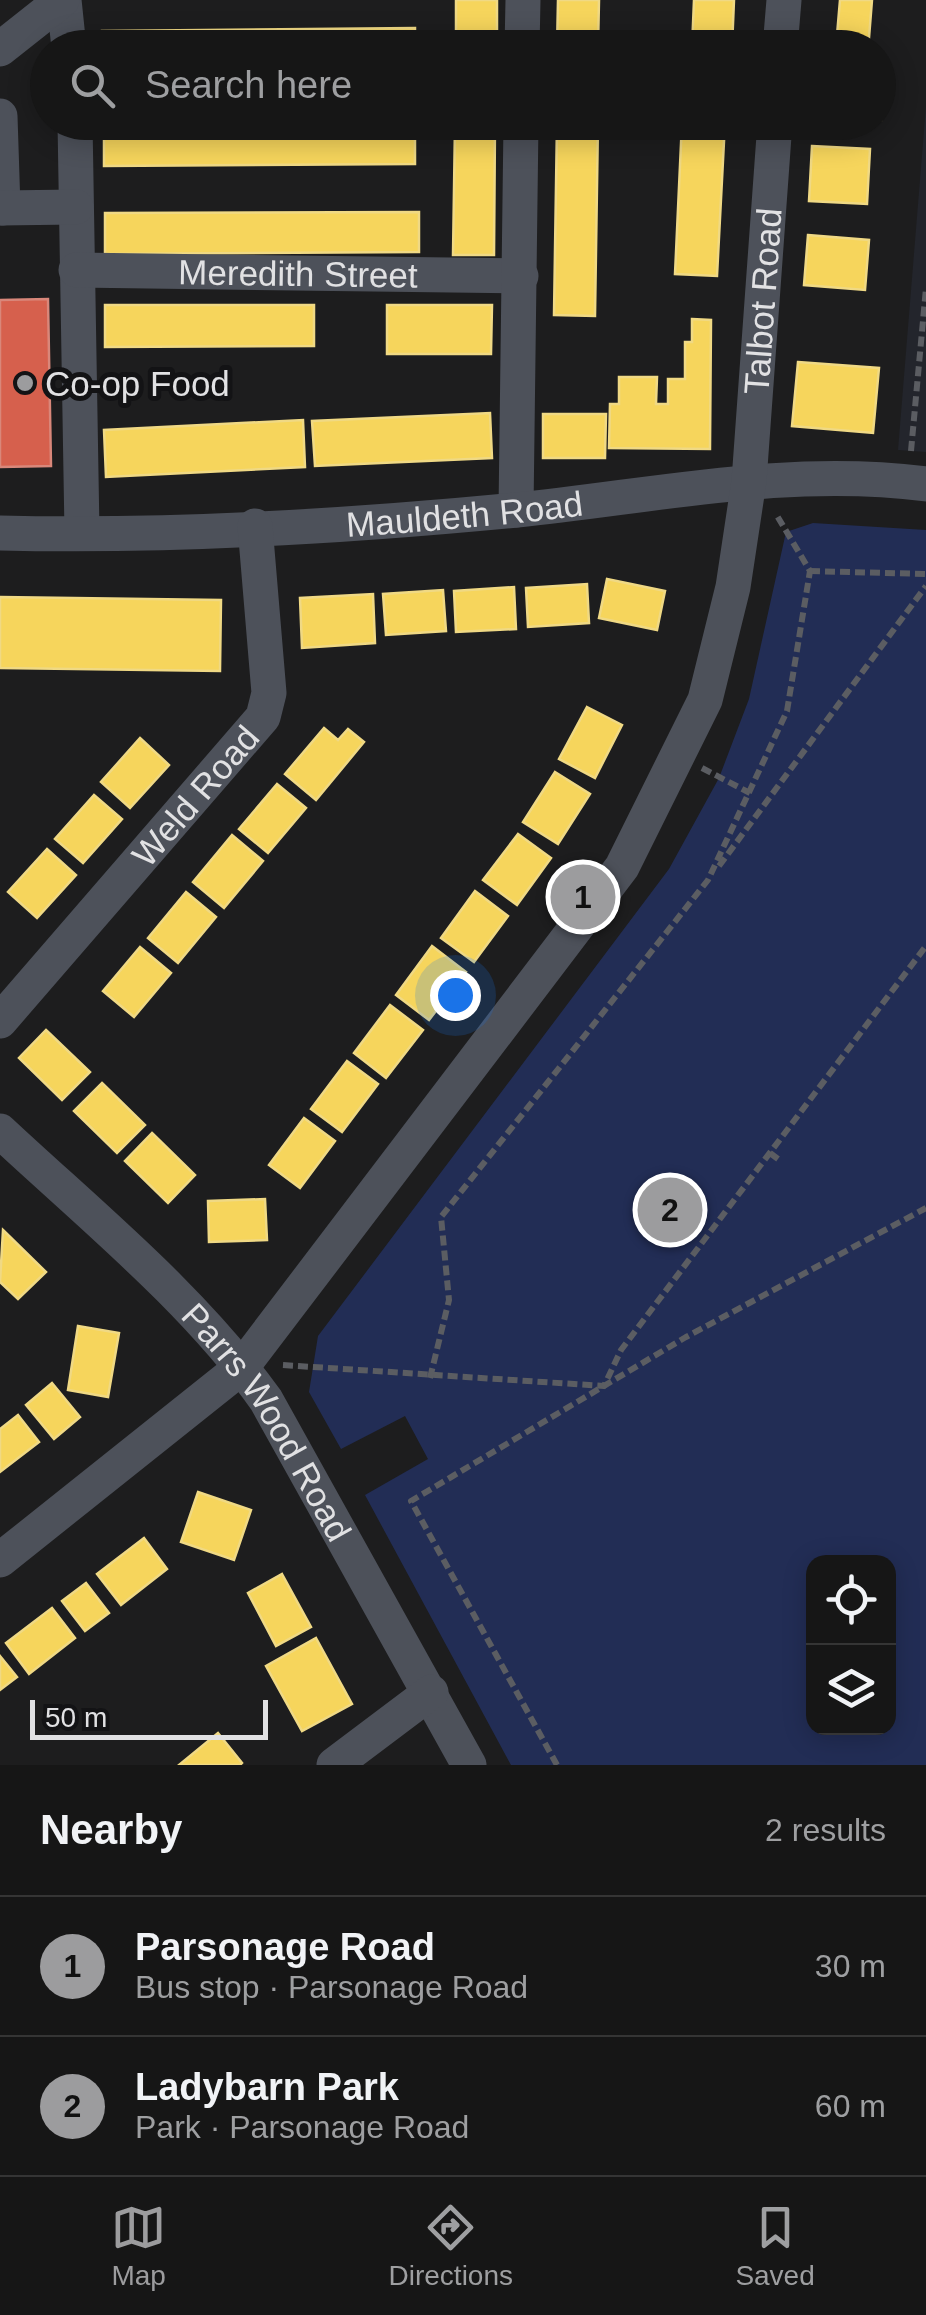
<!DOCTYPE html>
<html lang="en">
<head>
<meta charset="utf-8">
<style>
  body { margin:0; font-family:Arial,sans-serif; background:#1f1f1f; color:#f1f3f6 }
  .controls { position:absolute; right:30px; bottom:30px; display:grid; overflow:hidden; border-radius:20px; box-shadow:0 5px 25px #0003 }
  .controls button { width:90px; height:90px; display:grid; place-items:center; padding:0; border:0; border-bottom:2px solid #353535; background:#161616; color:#f1f3f6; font:50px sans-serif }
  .scale { position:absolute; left:30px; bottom:25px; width:238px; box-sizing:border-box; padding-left:10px; border:5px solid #e1e1e3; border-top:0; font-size:28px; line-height:35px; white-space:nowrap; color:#e1e1e3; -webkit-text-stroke:8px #131315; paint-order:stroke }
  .you { position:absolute; left:455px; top:995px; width:35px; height:35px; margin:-25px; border:8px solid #fff; border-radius:50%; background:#1a73e8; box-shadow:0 0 0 15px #1a73e833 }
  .badge { display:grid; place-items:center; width:65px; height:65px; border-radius:50%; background:#9c9c9e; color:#111; font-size:32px; font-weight:700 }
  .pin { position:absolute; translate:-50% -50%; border:5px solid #fff; box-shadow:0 2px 10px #0006 }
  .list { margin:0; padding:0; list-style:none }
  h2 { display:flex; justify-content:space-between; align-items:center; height:130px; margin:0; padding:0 40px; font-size:42px }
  h2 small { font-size:32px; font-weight:400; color:#9e9fa1 }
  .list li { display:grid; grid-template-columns:65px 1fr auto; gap:30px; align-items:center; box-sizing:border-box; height:140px; padding:0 40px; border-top:2px solid #353535 }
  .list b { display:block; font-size:38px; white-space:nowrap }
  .list p { margin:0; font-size:32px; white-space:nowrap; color:#9e9fa1 }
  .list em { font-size:32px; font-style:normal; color:#9e9fa1 }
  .icon { flex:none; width:55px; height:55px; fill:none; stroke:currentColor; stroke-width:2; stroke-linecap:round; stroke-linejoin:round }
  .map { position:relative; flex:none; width:926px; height:1765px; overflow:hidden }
  .search { position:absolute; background:#161616; box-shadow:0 5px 25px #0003; left:30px; right:30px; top:30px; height:110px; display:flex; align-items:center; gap:25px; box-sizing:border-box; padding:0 35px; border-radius:55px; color:#9e9fa1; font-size:38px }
  .sheet { height:410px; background:#161616 }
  nav { display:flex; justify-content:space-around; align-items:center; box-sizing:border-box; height:140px; border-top:2px solid #353535; background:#161616; font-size:28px; color:#9e9fa1 }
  nav a { display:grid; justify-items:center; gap:5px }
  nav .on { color:#9c9c9e }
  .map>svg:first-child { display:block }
  .built { fill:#23252c }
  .green { fill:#222d55; fill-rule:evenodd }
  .homes { fill:#f6d55c; stroke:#f0d984; stroke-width:2.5 }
  .shops { fill:#d6604d; stroke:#d9877a; stroke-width:2.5 }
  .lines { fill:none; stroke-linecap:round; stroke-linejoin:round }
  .path { stroke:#5b5d62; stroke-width:6; stroke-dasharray:10 5; stroke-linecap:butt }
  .minor { stroke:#4d515a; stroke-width:35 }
  .poi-dot { fill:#9c9c9e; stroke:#131315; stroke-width:4 }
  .labels { text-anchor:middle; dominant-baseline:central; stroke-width:10; stroke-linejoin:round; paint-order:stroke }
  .street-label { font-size:35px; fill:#e1e1e3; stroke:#131315 }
  .poi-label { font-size:35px; fill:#e1e1e3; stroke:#131315; text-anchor:start }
</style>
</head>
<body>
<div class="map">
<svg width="926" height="1765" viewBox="0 0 926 1765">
  <rect width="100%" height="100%" fill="#1d1d1e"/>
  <!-- built -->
  <path class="built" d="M 926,106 L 926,452 L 898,450 Z"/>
  <!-- green -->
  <path class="green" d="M 813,523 L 926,530 L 926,1765 L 511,1765 L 365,1495 L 428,1459 L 405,1416 L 341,1449 L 309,1392 L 318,1336 L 669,869 L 719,778 L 749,699 L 786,532 ZM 814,1562 L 888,1562 L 888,1728 L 814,1728 Z"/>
  <!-- homes -->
  <g class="homes">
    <rect x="456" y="0" width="41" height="48"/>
    <path d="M 558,0 L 599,0 L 598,48 L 557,48 Z"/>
    <path d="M 694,0 L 734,0 L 732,48 L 692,48 Z"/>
    <path d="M 840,0 L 872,0 L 869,38 L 837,35 Z"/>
    <path d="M 415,28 L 415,48 L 103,48 L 102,31 Z"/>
    <path d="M 878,91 L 883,91 L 881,120 L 878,120 Z"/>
    <path d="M 557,122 L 598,122 L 595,316 L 554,315 Z"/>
    <path d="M 682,122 L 725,122 L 717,276 L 675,274 Z"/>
    <path d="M 415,123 L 415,164 L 104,166 L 104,125 Z"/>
    <path d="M 455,124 L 495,125 L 494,255 L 453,255 Z"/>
    <path d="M 812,146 L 870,149 L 867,204 L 809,201 Z"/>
    <path d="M 419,212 L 419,252 L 105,254 L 105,213 Z"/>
    <path d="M 808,235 L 869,240 L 865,290 L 804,285 Z"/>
    <path d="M 105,305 L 314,305 L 314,346 L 105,347 Z"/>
    <path d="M 387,305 L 492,305 L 491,354 L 387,354 Z"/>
    <path d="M 692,319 L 711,320 L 710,449 L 609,448 L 610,404 L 619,404 L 619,377 L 657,377 L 656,404 L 668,404 L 668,379 L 685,379 L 685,342 L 692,342 Z"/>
    <path d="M 798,362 L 879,368 L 873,433 L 792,426 Z"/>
    <path d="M 490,413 L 492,458 L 315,466 L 312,421 Z"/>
    <path d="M 543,414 L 606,414 L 605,458 L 543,458 Z"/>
    <path d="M 303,420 L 305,467 L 106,477 L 104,430 Z"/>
    <path d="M 607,579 L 665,591 L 657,630 L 599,618 Z"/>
    <path d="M 587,584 L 589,623 L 528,627 L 526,588 Z"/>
    <path d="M 514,587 L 516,629 L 456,632 L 454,591 Z"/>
    <path d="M 443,590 L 446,631 L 386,635 L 383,594 Z"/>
    <path d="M 373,594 L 375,643 L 302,648 L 300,598 Z"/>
    <path d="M 0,597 L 221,600 L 220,671 L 0,668 Z"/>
    <path d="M 587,707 L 622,725 L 595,778 L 559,759 Z"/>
    <path d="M 324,728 L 338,740 L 348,729 L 364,742 L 316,800 L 285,774 Z"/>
    <path d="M 140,738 L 169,765 L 130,808 L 101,782 Z"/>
    <path d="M 555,772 L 590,794 L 558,844 L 523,822 Z"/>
    <path d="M 277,784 L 306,808 L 268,853 L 239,829 Z"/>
    <path d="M 94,795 L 122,819 L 83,863 L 55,839 Z"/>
    <path d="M 518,834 L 551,858 L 517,905 L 483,880 Z"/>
    <path d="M 232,835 L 263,861 L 224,908 L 193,882 Z"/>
    <path d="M 47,849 L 76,875 L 37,918 L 8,892 Z"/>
    <path d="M 475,891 L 508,916 L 474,962 L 441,938 Z"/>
    <path d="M 186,892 L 216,917 L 178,963 L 148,938 Z"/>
    <path d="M 432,946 L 466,972 L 429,1020 L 396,995 Z"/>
    <path d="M 140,947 L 171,973 L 134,1017 L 103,991 Z"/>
    <path d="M 390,1005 L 423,1030 L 386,1078 L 354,1053 Z"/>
    <path d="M 46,1030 L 90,1072 L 62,1100 L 19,1058 Z"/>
    <path d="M 347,1061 L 378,1084 L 342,1132 L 311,1109 Z"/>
    <path d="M 102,1083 L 145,1125 L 117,1153 L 74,1111 Z"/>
    <path d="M 304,1118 L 335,1141 L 300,1188 L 269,1165 Z"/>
    <path d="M 152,1133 L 195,1175 L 168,1203 L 125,1161 Z"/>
    <path d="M 265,1199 L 267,1240 L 209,1242 L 208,1201 Z"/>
    <path d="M 3,1230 L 46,1272 L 18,1299 L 0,1282 Z"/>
    <path d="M 78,1326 L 119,1333 L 108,1397 L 68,1390 Z"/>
    <path d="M 52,1383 L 80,1417 L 54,1439 L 26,1405 Z"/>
    <path d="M 18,1415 L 39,1442 L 0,1472 L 0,1429 Z"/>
    <path d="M 198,1492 L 251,1510 L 234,1560 L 181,1542 Z"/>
    <path d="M 144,1538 L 167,1569 L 121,1605 L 97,1574 Z"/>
    <path d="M 282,1574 L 311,1627 L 276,1646 L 248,1593 Z"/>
    <path d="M 86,1583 L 109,1613 L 85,1631 L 62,1601 Z"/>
    <path d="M 52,1608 L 75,1638 L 29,1674 L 6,1643 Z"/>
    <path d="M 316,1638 L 352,1704 L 302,1731 L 266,1666 Z"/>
    <path d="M 0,1656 L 17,1677 L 0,1690 Z"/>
    <path d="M 218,1733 L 242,1763 L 240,1765 L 179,1765 Z"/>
  </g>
  <!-- shops -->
  <path class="shops" d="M 48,299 L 51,466 L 0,467 L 0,300 Z"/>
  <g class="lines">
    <!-- path -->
    <g class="path">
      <path d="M 911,451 L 926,288"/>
      <path d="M 810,571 L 926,574"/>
      <path d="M 702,768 L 750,793"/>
      <path d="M 719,866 L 926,586"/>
      <path d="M 770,1153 L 778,1159"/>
      <path d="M 283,1365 L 604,1386 L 621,1350 L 926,946"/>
      <path d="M 430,1378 L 449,1300 L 441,1217 L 708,880 L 787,711 L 810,571 L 776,514"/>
      <path d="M 557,1765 L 411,1501 L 686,1337 L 926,1208"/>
    </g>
    <!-- minor -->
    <g class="minor">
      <path d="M 64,0 L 69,48"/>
      <path d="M 522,48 L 523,0"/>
      <path d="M 780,48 L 784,0"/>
      <path d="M 0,49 L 62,0"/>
      <path d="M 0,116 L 3,208"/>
      <path d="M 75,122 L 82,533"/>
      <path d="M 0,208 L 76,207"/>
      <path id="s1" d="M 76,270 L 521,276"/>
      <path d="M 516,510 L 521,122"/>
      <path id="s2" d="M 0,533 C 167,537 351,526 517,510 C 654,496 788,466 926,484"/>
      <path id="s3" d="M 0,1021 L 263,717 L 269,693 L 255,526"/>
      <path id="s4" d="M 0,1131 C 91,1216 193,1298 266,1400 L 469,1765"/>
      <path id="s5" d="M 0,1560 L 242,1367 L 622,867 L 705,700 L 733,587 L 749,481 L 775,122"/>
      <path d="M 334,1765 L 431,1692"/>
    </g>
  </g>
  <!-- markers -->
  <circle class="poi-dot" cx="25" cy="383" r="10"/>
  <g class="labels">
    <!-- street labels -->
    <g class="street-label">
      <text stroke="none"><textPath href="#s1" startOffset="222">Meredith Street</textPath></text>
      <text stroke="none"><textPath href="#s5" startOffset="1528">Talbot Road</textPath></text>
      <text stroke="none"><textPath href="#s2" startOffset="465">Mauldeth Road</textPath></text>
      <text stroke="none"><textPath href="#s3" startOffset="298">Weld Road</textPath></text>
      <text stroke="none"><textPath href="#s4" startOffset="398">Parrs Wood Road</textPath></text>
    </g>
    <!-- poi labels -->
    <g class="poi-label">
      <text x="45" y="383">Co-op Food</text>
    </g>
  </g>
</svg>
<div class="controls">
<button><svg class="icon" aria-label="locate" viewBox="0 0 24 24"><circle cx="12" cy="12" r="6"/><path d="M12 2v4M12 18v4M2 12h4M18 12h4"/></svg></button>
<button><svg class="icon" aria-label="layers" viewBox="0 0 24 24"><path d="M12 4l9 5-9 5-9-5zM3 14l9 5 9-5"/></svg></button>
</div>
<div class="scale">50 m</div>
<div class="you"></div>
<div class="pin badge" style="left:583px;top:897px">1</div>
<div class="pin badge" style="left:670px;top:1210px">2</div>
<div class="search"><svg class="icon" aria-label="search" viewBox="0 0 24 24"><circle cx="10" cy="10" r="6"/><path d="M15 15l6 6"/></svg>Search here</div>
</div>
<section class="sheet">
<h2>Nearby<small>2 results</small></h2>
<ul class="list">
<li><span class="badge">1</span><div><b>Parsonage Road</b><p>Bus stop · Parsonage Road</p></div><em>30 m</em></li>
<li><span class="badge">2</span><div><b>Ladybarn Park</b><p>Park · Parsonage Road</p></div><em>60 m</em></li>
</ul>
</section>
<nav>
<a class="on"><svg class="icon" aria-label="map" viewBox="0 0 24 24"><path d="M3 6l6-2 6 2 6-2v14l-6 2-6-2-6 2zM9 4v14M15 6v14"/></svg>Map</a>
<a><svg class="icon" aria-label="directions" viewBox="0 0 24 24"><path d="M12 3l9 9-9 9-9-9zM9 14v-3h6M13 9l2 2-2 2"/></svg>Directions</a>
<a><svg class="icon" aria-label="saved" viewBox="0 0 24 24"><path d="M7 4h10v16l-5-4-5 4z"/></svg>Saved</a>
</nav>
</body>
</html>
